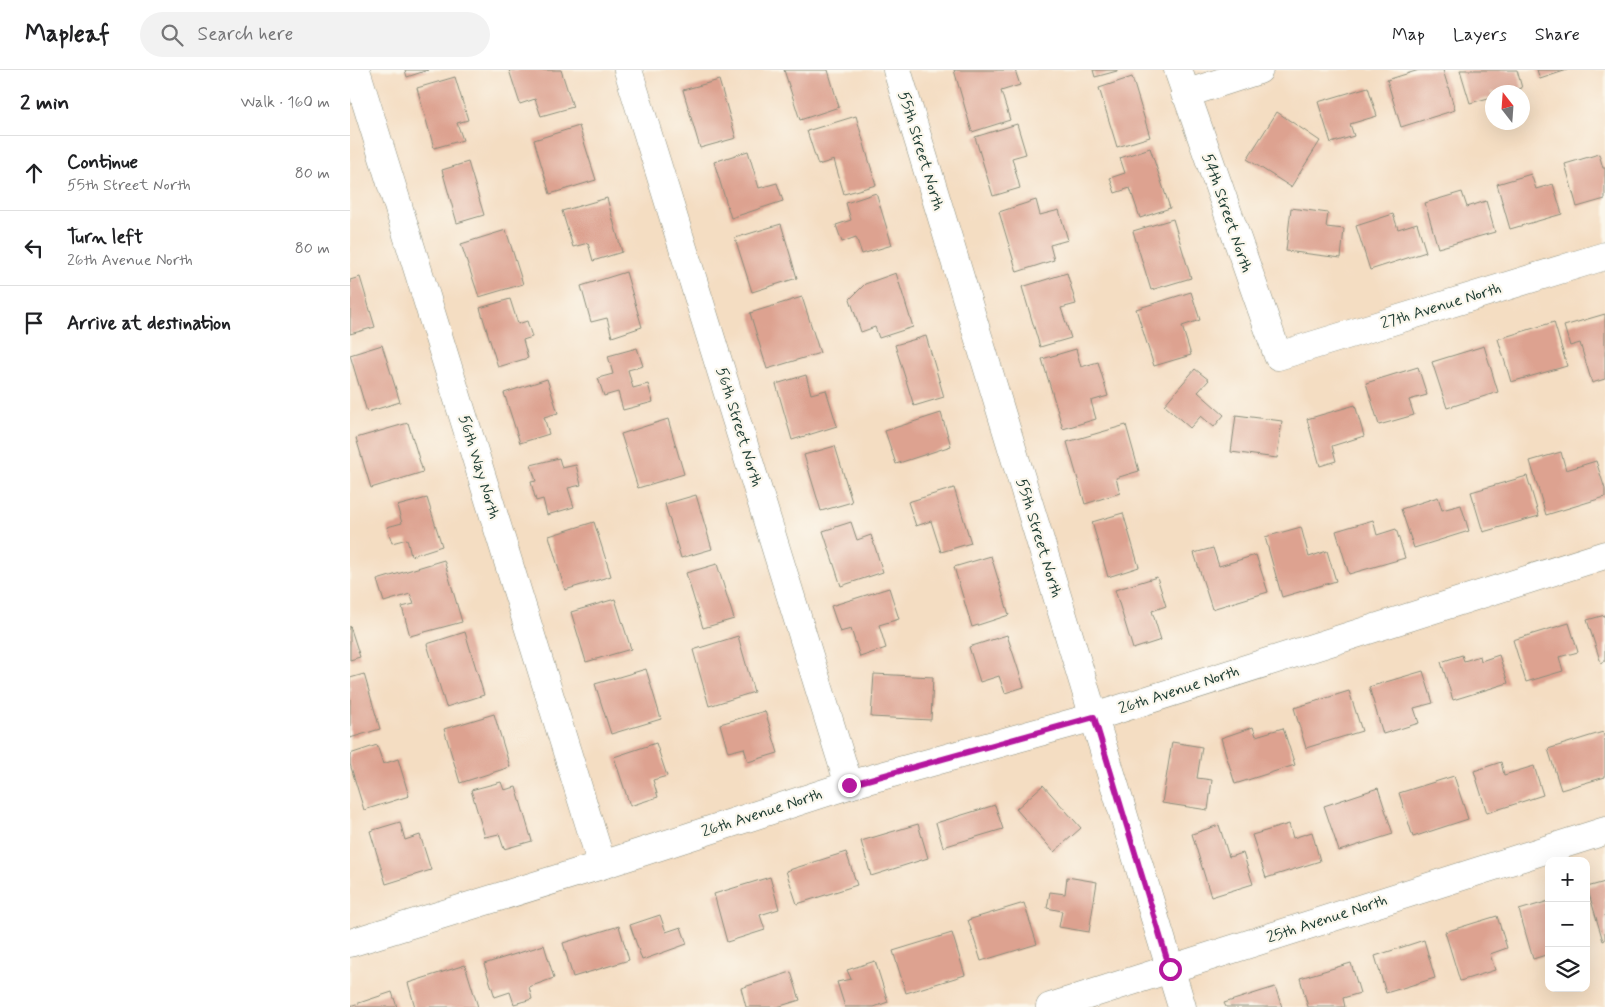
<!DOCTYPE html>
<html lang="en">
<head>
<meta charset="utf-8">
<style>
  body { margin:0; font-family:Mynerve,sans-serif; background:#f2f2f2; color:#202124 }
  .controls { position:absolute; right:15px; bottom:15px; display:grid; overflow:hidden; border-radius:10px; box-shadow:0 5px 20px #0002 }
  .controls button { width:45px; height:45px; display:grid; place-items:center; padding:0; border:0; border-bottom:1px solid #e0e0e0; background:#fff; color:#202124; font:25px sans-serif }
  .compass { position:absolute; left:1135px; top:15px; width:45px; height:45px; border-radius:50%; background:#fff; box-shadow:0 5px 20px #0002; rotate:343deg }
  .stop { position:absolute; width:15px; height:15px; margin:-11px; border:4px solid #b5179e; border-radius:50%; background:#fff }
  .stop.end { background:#b5179e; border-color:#fff; box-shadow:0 1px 5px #0008 }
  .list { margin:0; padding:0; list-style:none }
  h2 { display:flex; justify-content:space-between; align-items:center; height:65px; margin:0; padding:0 20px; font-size:21px }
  h2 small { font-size:16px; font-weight:400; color:#757577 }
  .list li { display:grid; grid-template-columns:32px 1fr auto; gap:15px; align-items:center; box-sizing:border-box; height:75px; padding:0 20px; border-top:1px solid #e0e0e0 }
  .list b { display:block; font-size:19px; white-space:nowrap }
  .list p { margin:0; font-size:16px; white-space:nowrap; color:#757577 }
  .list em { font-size:16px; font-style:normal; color:#757577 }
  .icon { flex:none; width:28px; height:28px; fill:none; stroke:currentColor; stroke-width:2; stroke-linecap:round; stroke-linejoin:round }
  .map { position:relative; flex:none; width:1255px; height:937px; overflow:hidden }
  header { display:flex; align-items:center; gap:30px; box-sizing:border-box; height:70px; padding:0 25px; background:#fff; border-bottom:1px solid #e0e0e0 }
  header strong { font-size:24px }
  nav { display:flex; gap:28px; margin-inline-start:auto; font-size:18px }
  .search { width:350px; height:45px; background:#f2f2f2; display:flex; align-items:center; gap:12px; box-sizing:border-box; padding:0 18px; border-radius:28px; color:#757577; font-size:19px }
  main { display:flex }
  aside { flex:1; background:#fff }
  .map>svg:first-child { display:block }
  .building { fill:#dda290 }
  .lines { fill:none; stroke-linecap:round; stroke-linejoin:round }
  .minor-casing { stroke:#8a8d7b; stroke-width:29 }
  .minor { stroke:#fff; stroke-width:28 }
  .route { stroke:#b5179e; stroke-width:6 }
  .labels { text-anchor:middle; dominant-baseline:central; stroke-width:4.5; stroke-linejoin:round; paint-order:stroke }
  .street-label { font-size:16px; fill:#1f3d34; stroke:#fbf7ec }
</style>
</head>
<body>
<header>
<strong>Mapleaf</strong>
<div class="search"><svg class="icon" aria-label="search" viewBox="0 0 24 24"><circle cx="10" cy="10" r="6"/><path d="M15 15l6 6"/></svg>Search here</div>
<nav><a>Map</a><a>Layers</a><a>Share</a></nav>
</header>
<main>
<aside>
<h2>2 min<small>Walk · 160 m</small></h2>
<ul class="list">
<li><svg class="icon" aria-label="ahead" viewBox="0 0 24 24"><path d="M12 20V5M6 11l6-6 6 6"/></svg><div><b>Continue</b><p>55th Street North</p></div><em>80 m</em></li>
<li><svg class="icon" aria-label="left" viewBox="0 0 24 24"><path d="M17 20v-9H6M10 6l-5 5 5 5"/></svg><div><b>Turn left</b><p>26th Avenue North</p></div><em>80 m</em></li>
<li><svg class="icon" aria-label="arrive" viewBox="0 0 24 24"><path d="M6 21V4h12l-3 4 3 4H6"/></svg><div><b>Arrive at destination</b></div></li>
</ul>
</aside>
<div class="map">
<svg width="1255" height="937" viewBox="0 0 1255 937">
  <rect width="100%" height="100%" fill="#fbf7ec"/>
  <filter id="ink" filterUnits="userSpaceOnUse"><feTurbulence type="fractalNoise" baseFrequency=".02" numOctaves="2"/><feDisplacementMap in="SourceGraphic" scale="10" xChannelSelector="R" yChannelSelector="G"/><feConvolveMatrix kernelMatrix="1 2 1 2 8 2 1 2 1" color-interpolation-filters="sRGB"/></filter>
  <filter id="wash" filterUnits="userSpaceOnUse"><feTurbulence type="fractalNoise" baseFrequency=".0096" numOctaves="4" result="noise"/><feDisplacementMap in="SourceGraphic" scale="20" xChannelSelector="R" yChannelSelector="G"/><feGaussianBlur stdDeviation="1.12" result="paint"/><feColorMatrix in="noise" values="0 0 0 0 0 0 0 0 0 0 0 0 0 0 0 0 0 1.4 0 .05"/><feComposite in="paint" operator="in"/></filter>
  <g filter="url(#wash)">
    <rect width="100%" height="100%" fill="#f4ddc2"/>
    <g id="blocks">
      <!-- building -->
      <g class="building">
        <path d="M 55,0 L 78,0 L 57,7 Z"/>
        <path d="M 159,0 L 211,0 L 223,37 L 191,46 L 185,29 L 170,34 Z"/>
        <path d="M 434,0 L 478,0 L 489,37 L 450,50 Z"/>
        <path d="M 604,0 L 665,0 L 670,15 L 651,21 L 660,50 L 622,62 Z"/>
        <path d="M 743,0 L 767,0 L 767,1 L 745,7 Z"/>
        <path d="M 1069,0 L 1093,0 L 1105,40 L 1051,57 L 1037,10 Z"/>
        <path d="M 1110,0 L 1167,0 L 1172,18 L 1157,22 L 1142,22 L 1142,27 L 1120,33 Z"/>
        <path d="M 1187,0 L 1217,0 L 1190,9 Z"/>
        <path d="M 105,7 L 118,50 L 107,53 L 113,70 L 84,78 L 67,18 Z"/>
        <path d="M 782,7 L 800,67 L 767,77 L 749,18 Z"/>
        <path d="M 369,10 L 386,68 L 350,78 L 333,20 Z"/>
        <path d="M 1018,17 L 1027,46 L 1000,54 L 1004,66 L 981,73 L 968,32 Z"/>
        <path d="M 927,42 L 970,71 L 941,117 L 897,89 Z"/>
        <path d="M 506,46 L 526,115 L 494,124 L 484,90 L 468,95 L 457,61 Z"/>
        <path d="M 667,54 L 676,84 L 662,88 L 670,118 L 643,126 L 625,67 Z"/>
        <path d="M 229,56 L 246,110 L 200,124 L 184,70 Z"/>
        <path d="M 800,78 L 820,138 L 790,148 L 780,118 L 765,123 L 760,108 L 775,103 L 770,88 Z"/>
        <path d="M 398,81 L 409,118 L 427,113 L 433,131 L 381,148 L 364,92 Z"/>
        <path d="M 1249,84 L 1253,98 L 1255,98 L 1255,129 L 1227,137 L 1215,94 Z"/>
        <path d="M 118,92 L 134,145 L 107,153 L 92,100 Z"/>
        <path d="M 1181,104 L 1186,119 L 1203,114 L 1212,144 L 1160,159 L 1147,114 Z"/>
        <path d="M 1112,122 L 1117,137 L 1136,131 L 1145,162 L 1088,178 L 1075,133 Z"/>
        <path d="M 526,123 L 542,175 L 512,184 L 506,167 L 492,172 L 486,155 L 501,150 L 496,133 Z"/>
        <path d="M 257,128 L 272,182 L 243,191 L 238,173 L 223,177 L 212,141 Z"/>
        <path d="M 686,130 L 690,145 L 709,140 L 718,170 L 700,175 L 704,190 L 667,202 L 649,142 Z"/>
        <path d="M 941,138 L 978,143 L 976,157 L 994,159 L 991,188 L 936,181 Z"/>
        <path d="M 1043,144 L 1048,159 L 1067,153 L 1076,182 L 1020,200 L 1006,156 Z"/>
        <path d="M 823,149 L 841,208 L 801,220 L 783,161 Z"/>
        <path d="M 431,154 L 447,208 L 402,222 L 385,168 Z"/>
        <path d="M 156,160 L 173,214 L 129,227 L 111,174 Z"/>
        <path d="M 276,202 L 292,257 L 262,267 L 257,248 L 241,252 L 231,216 Z"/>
        <path d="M 546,203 L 563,257 L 529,268 L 525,257 L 511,262 L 500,229 L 515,214 Z"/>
        <path d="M 717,203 L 726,234 L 711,238 L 721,268 L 690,277 L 672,217 Z"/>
        <path d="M 10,207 L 25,257 L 0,264 L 0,210 Z"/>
        <path d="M 841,222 L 850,250 L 832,256 L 841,285 L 804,296 L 786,239 Z"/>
        <path d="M 452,227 L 470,283 L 417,299 L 400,243 Z"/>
        <path d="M 160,229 L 168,254 L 177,251 L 182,267 L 173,270 L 178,288 L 148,297 L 130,238 Z"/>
        <path d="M 1255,244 L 1255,309 L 1242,313 L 1230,273 L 1220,276 L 1214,256 Z"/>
        <path d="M 1204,252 L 1217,296 L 1161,312 L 1148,269 Z"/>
        <path d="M 576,266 L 594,327 L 564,336 L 545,275 Z"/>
        <path d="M 32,275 L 50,332 L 17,342 L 0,285 Z"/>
        <path d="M 1134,276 L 1148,322 L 1097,338 L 1082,292 Z"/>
        <path d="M 287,278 L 293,296 L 278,300 L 283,318 L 298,314 L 303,332 L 273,340 L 268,322 L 254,326 L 248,308 L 263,304 L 258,286 Z"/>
        <path d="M 726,279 L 731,297 L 748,292 L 758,326 L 741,331 L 746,349 L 713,359 L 692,289 Z"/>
        <path d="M 1068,297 L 1077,325 L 1059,330 L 1064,345 L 1029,355 L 1016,313 Z"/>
        <path d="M 845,299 L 859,310 L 848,322 L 874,345 L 864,357 L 851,346 L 840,358 L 814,335 Z"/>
        <path d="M 456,305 L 461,324 L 476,320 L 487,356 L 442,370 L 426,314 Z"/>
        <path d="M 197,309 L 208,343 L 194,347 L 199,364 L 170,373 L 154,323 Z"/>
        <path d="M 1005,335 L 1014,366 L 982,376 L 986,391 L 970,396 L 957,349 Z"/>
        <path d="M 591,343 L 601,376 L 546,394 L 535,361 Z"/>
        <path d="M 886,345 L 932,351 L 927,388 L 881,382 Z"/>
        <path d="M 318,349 L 334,404 L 288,418 L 271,364 Z"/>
        <path d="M 58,353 L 73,402 L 21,418 L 6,368 Z"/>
        <path d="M 776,355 L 789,401 L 766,408 L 770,423 L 735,434 L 717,372 Z"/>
        <path d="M 485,376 L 502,432 L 471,441 L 454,385 Z"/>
        <path d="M 1211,382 L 1216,400 L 1246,391 L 1255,419 L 1255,427 L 1196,445 L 1180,391 Z"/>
        <path d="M 209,388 L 212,398 L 226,395 L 231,415 L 218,418 L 224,437 L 197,445 L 193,429 L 186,431 L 181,412 L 186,411 L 181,395 Z"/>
        <path d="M 1177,406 L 1189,446 L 1133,462 L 1121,422 Z"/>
        <path d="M 604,418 L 621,473 L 591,482 L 581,451 L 566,456 L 558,432 Z"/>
        <path d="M 346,425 L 362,479 L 331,488 L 315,434 Z"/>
        <path d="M 1088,427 L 1092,440 L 1111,435 L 1119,461 L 1064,478 L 1051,439 Z"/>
        <path d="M 77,428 L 92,476 L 61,486 L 57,469 L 42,473 L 37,457 L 52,453 L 47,436 Z"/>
        <path d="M 773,443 L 789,497 L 758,507 L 742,452 Z"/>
        <path d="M 1023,450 L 1027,465 L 1046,459 L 1055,488 L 999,504 L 986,461 Z"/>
        <path d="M 244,452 L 261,506 L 215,520 L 199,466 Z"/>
        <path d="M 501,452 L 507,470 L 521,465 L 533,502 L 491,516 L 473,461 Z"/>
        <path d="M 951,457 L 959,487 L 977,481 L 986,511 L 932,527 L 915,467 Z"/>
        <path d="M 863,478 L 869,496 L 906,485 L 918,522 L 862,539 L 844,483 Z"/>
        <path d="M 641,486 L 659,545 L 622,557 L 604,497 Z"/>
        <path d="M 94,490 L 112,552 L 60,566 L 52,537 L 64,534 L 60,524 L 34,532 L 27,510 Z"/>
        <path d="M 367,494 L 384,549 L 353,558 L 336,503 Z"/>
        <path d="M 807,507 L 816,536 L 802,541 L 811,570 L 783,579 L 765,520 Z"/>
        <path d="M 539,518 L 549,549 L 529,555 L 536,578 L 510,587 L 501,559 L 490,562 L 481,536 Z"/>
        <path d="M 265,529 L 281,579 L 236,592 L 221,542 Z"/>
        <path d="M 1255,545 L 1255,591 L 1251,593 L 1237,550 Z"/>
        <path d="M 1219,553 L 1228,582 L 1209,587 L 1213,601 L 1176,612 L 1163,570 Z"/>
        <path d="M 0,556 L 10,587 L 0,590 Z"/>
        <path d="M 115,562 L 134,625 L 96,637 L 77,574 Z"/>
        <path d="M 657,565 L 674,617 L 655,623 L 649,606 L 630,612 L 619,577 Z"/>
        <path d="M 388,566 L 404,622 L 359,636 L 343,580 Z"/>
        <path d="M 1112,585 L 1114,591 L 1130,586 L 1131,591 L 1149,585 L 1158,613 L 1103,630 L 1091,592 Z"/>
        <path d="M 296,599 L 311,649 L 261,664 L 245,614 Z"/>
        <path d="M 1073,601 L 1083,633 L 1064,638 L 1069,653 L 1033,664 L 1019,617 Z"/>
        <path d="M 14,604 L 30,659 L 0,668 L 0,608 Z"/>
        <path d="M 524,604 L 583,607 L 581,650 L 521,647 Z"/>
        <path d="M 999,621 L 1012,661 L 956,678 L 944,638 Z"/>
        <path d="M 415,641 L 428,683 L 398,692 L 394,678 L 378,682 L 370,654 Z"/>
        <path d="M 144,644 L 160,697 L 110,713 L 94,659 Z"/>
        <path d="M 903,657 L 906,666 L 933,658 L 945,695 L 885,714 L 871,668 Z"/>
        <path d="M 1253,662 L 1255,671 L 1255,707 L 1211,720 L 1198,679 Z"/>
        <path d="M 822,672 L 852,677 L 847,708 L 862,710 L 858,740 L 812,733 Z"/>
        <path d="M 306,673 L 317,706 L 303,710 L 308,727 L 280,736 L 264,687 Z"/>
        <path d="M 27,675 L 33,694 L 48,689 L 59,726 L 14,740 L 0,694 L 0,684 Z"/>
        <path d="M 1151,692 L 1154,705 L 1184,696 L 1193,725 L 1137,743 L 1124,701 Z"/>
        <path d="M 1104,706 L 1118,749 L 1063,767 L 1049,723 Z"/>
        <path d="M 151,712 L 154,720 L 166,717 L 182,771 L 154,779 L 149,764 L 135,767 L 121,720 Z"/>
        <path d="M 693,715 L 731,758 L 704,782 L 666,739 Z"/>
        <path d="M 1028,718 L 1043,764 L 989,781 L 974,736 Z"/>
        <path d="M 645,735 L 653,759 L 593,777 L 586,753 Z"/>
        <path d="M 50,752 L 55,770 L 70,765 L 81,800 L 36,814 L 20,761 Z"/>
        <path d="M 568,754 L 578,788 L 521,806 L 511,771 Z"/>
        <path d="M 939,754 L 943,768 L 962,762 L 970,791 L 916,808 L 902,765 Z"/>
        <path d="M 869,755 L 879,787 L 893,783 L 903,814 L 861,827 L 842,764 Z"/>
        <path d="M 496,782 L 507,815 L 447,834 L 436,801 Z"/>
        <path d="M 420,807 L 429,839 L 410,845 L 415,860 L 377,872 L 364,824 Z"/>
        <path d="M 717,807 L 747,812 L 739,862 L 709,857 L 712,841 L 697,838 L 700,822 L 715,824 Z"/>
        <path d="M 1255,812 L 1255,870 L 1253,871 L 1237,817 Z"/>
        <path d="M 1199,831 L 1199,884 L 1183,889 L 1169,840 Z"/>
        <path d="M 674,833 L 687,874 L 631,891 L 618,850 Z"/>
        <path d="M 310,845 L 316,862 L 331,857 L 337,874 L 292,890 L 280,855 Z"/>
        <path d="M 1147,846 L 1157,878 L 1140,884 L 1145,900 L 1110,911 L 1095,862 Z"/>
        <path d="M 269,856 L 279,890 L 223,907 L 213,873 Z"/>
        <path d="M 602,863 L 615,905 L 556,923 L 543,881 Z"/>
        <path d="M 1074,870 L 1085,908 L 1036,923 L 1025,886 Z"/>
        <path d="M 194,875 L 204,908 L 179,917 L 182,929 L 164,934 L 160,922 L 145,927 L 134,894 Z"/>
        <path d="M 525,891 L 538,932 L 524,937 L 495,937 L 487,912 L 501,909 L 497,900 Z"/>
        <path d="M 1001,893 L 1010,923 L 993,928 L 995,937 L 958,937 L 950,908 Z"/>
        <path d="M 115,895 L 128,937 L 65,937 L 58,913 Z"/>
        <path d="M 441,902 L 450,930 L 427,937 L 396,937 L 391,918 Z"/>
        <path d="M 925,917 L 932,937 L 876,937 L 874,933 Z"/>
        <path d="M 42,922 L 47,937 L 0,937 L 0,936 Z"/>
      </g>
    </g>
  </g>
  <g filter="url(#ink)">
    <use href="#blocks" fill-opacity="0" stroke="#8a8d7b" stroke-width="1"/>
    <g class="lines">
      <defs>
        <g id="minor">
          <path d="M 6,0 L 252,795"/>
          <path d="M 278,0 L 499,715"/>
          <path d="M 547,0 L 832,937"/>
          <path d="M 828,0 L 928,286 L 1255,186"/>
          <path d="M 835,24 L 909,0"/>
          <path d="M 0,873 L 252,795 L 499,715 L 744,647 L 1255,485"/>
          <path d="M 700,937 L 1255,761"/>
        </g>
      </defs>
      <!-- minor casing -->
      <use href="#minor" class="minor-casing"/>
      <!-- minor -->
      <use href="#minor" class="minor"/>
    </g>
  </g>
  <g class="lines" filter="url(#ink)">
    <!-- route -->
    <path class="route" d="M 499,715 L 744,647 L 820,899"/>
  </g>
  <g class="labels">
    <!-- street labels -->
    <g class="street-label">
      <text transform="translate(571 81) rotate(73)">55th Street North</text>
      <text transform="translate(877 143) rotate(71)">54th Street North</text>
      <text transform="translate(1091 236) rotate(-17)">27th Avenue North</text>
      <text transform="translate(389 357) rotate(73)">56th Street North</text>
      <text transform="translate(129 397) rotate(73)">56th Way North</text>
      <text transform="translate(689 468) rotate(73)">55th Street North</text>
      <text transform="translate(829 620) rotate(-18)">26th Avenue North</text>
      <text transform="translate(412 743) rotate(-18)">26th Avenue North</text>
      <text transform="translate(977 849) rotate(-18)">25th Avenue North</text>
    </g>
  </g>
</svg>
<div class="controls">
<button>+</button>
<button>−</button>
<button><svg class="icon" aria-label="layers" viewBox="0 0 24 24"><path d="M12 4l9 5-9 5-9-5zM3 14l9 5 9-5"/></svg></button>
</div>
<svg class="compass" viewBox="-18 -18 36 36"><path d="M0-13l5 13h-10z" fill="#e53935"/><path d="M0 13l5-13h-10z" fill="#757577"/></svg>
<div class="stop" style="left:820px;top:899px"></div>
<div class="stop end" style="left:499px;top:715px"></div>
</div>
</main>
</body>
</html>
